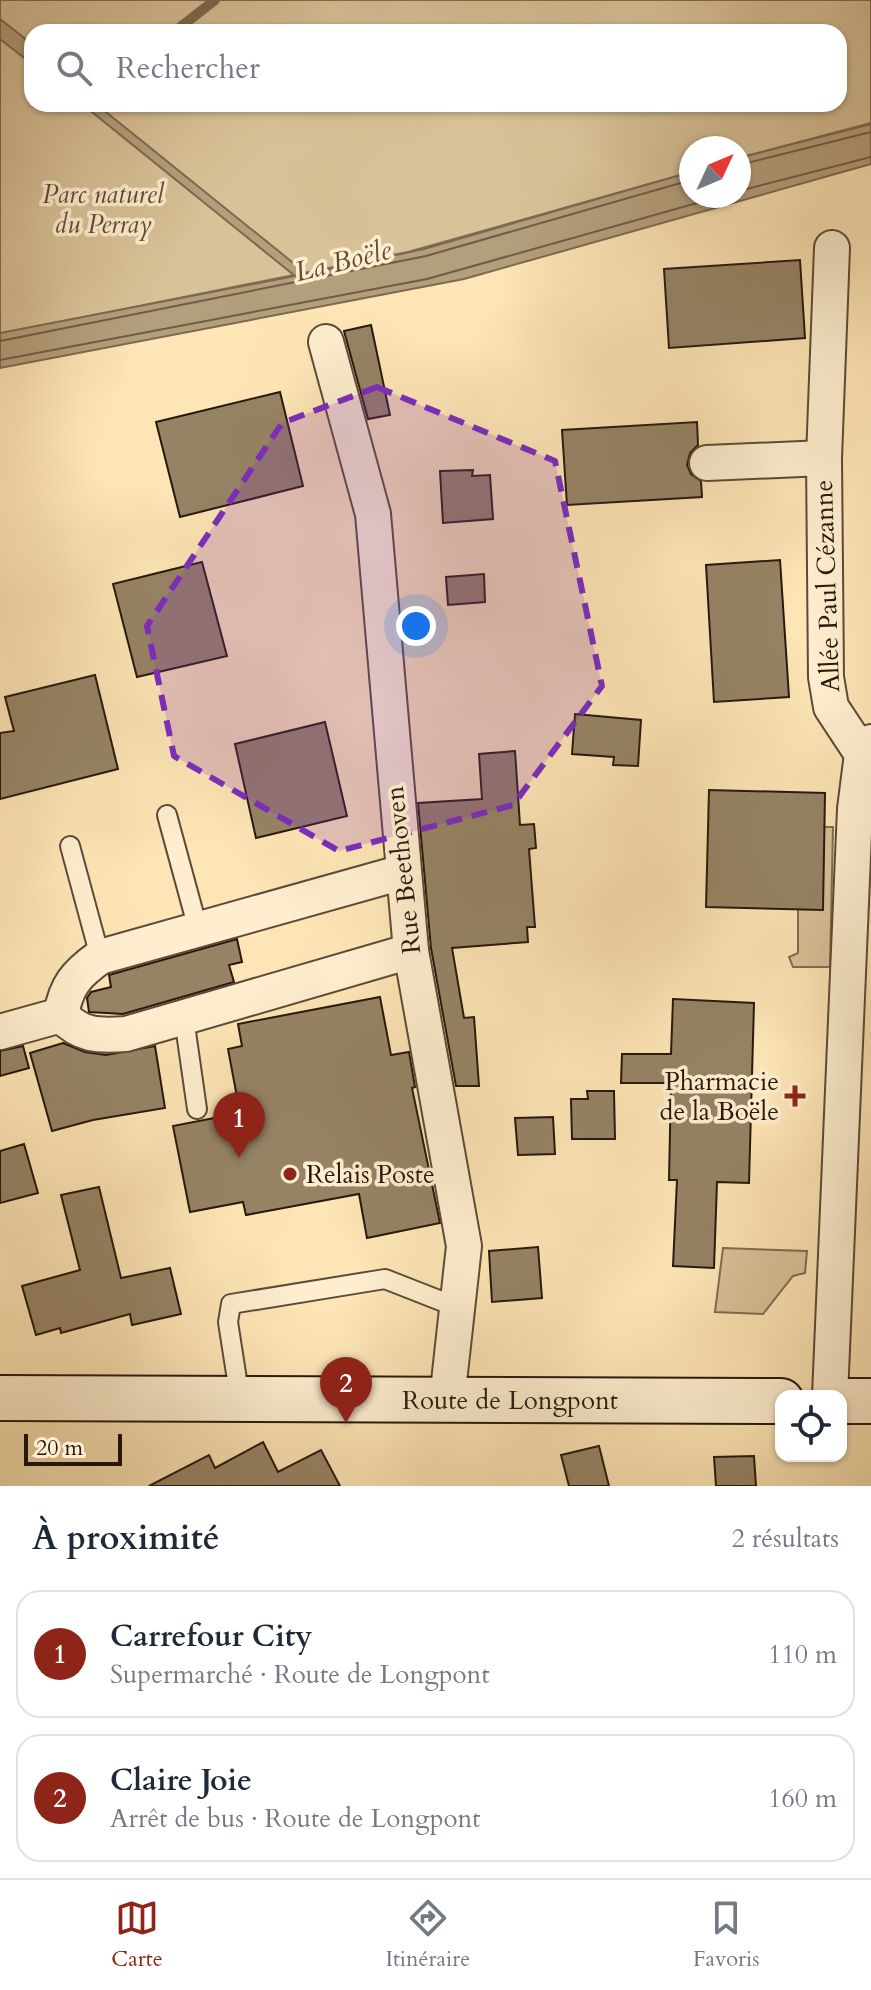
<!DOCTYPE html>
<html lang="fr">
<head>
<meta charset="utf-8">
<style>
  body { margin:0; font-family:Cardo,serif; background:#f2f2f3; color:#1f2937 }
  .controls { position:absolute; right:24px; bottom:24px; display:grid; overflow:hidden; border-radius:16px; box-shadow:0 2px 6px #0004 }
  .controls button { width:72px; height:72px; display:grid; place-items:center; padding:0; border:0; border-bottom:2px solid #e0e1e3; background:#fff; color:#1f2937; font:40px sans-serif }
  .compass { position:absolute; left:679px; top:136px; width:72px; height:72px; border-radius:50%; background:#fff; box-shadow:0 2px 6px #0004; rotate:46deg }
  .scale { position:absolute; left:24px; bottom:20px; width:98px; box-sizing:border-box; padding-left:8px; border:4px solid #27180e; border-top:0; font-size:22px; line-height:28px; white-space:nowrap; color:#27180e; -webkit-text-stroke:6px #feeecf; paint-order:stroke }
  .you { position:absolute; left:416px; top:626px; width:28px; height:28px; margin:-20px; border:6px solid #fff; border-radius:50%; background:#1a73e8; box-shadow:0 0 0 12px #1a73e833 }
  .badge { display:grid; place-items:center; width:52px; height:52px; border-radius:50%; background:#8f2418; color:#fff; font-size:26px; font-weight:700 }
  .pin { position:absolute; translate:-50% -66px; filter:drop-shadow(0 2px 4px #0008) }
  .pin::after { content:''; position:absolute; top:42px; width:28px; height:24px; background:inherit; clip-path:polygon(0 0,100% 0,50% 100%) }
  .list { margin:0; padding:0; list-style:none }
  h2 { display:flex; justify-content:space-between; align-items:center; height:104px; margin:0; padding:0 32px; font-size:34px }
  h2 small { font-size:26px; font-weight:400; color:#747a83 }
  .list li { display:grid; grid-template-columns:52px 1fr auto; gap:24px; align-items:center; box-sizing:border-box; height:128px; margin:0 16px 16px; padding:0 16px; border:2px solid #e0e1e3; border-radius:24px }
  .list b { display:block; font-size:30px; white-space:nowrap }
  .list p { margin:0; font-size:26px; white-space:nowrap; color:#747a83 }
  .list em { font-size:26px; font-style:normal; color:#747a83 }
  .icon { flex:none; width:44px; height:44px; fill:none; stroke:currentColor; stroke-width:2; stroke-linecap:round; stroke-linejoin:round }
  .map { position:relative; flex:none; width:871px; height:1486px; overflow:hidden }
  .search { position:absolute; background:#fff; box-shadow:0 2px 6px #0004; left:24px; right:24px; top:24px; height:88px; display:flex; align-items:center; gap:20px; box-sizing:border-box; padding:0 28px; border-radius:24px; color:#747a83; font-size:30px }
  .sheet { height:392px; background:#fff }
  nav { display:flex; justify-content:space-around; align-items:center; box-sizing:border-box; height:112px; border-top:2px solid #e0e1e3; background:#fff; font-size:22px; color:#747a83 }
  nav a { display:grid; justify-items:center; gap:4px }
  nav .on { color:#8f2418 }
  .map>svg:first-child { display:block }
  .green { fill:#d9c299; stroke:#806d54; stroke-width:2; fill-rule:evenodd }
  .water { fill:#b49f7c; stroke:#7c6950; stroke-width:2 }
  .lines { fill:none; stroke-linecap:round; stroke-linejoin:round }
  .shore { stroke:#6e5c45; stroke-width:2 }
  .stream { stroke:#7c6950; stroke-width:10 }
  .building { fill:#968365; stroke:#27180e; stroke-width:2 }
  .lane-casing { stroke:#5c4b38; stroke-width:22 }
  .street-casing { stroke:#5c4b38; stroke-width:38 }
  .secondary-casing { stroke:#27180e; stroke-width:48 }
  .lane { stroke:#feeecf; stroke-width:18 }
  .street { stroke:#feeecf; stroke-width:34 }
  .secondary { stroke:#feeecf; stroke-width:44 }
  .marked { fill:#7b2cbf; fill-opacity:0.2; stroke:#7b2cbf; stroke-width:6; stroke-dasharray:16 10; stroke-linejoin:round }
  .poi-dot { fill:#8f2418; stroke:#feeecf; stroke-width:3 }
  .labels { text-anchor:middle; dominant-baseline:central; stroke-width:7; stroke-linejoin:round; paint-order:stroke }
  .park-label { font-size:26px; font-style:italic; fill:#5c4b38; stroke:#feeecf }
  .street-label { font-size:26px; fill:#27180e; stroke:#feeecf }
  .poi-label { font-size:26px; fill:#27180e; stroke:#feeecf; text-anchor:end }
  .water-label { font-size:28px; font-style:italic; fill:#5f4e3a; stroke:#feeecf }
</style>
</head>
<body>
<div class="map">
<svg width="871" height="1486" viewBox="0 0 871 1486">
  <rect width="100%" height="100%" fill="#fde5b5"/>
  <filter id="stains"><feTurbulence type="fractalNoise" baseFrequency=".0025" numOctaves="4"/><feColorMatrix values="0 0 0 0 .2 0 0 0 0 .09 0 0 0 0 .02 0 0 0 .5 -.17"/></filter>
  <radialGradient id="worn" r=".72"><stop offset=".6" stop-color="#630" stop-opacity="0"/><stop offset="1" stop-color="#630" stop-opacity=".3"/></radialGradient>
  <!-- green -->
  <g class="green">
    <path d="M 0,0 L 871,0 L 871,123 L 739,158 L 739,148 L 691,148 L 691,172 L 408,252 L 0,334 ZM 32,32 L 839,32 L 839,104 L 32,104 Z"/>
    <path d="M 824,827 L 833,827 L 830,967 L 793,967 L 789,957 L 798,953 L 798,909 Z"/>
    <path d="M 723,1248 L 807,1251 L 805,1273 L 793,1276 L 763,1314 L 715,1312 Z"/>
  </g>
  <!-- water -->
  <g class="water">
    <path d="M 0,19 L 32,44 L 32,64 L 0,39 Z"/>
    <path d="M 82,104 L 96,104 L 307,274 L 424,249 L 691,172 L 691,196 L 739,196 L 739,158 L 871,124 L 871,164 L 464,279 L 0,368 L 0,333 L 295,276 Z"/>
  </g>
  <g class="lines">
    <!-- shore -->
    <g class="shore">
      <path d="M 739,165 L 871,132"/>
      <path d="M 739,191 L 871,157"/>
      <path d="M 0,341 L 426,256 L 691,180"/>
      <path d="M 0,360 L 427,279 L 722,196"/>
    </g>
    <!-- stream -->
    <path class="stream" d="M 174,32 L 215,0"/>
  </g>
  <!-- building -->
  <g class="building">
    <path d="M 800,260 L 805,338 L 669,348 L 664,269 Z"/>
    <path d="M 371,325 L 390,415 L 368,419 L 344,331 Z"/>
    <path d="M 280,392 L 303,486 L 180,517 L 156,422 Z"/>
    <path d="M 697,422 L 698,445 L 690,453 L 687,465 L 691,474 L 701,481 L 702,497 L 567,505 L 562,430 Z"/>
    <path d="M 473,470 L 472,476 L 490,475 L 493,519 L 443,523 L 440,471 Z"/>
    <path d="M 780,560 L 789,697 L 714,702 L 706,565 Z"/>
    <path d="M 202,562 L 227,656 L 137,677 L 113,584 Z"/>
    <path d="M 484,574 L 485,602 L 448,605 L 446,577 Z"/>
    <path d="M 95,675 L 118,769 L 0,799 L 0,733 L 14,731 L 5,697 Z"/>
    <path d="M 575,714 L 641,720 L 638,766 L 613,765 L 614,757 L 572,754 Z"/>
    <path d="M 325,722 L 347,816 L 256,838 L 235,744 Z"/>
    <path d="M 515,751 L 520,825 L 534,824 L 536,848 L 529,849 L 535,927 L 527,927 L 528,942 L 452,948 L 464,1018 L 474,1017 L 479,1086 L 456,1086 L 431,948 L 418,803 L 482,799 L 479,754 Z"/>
    <path d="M 709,790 L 825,793 L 823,910 L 706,907 Z"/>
    <path d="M 237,939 L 242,962 L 229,965 L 234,982 L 123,1014 L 89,1012 L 87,998 L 91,992 L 111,987 L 109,975 Z"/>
    <path d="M 380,997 L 391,1055 L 409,1052 L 415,1087 L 412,1088 L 440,1223 L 367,1238 L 359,1194 L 246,1215 L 243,1202 L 190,1212 L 173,1126 L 240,1113 L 228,1049 L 242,1046 L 238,1024 Z"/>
    <path d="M 673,999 L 754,1003 L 749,1183 L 717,1182 L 714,1268 L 673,1266 L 677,1180 L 669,1180 L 671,1083 L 621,1083 L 622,1054 L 671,1054 Z"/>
    <path d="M 63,1043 L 85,1052 L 106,1055 L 155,1046 L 165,1108 L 93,1120 L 52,1131 L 30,1053 Z"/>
    <path d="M 23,1046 L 29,1068 L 0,1076 L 0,1051 Z"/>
    <path d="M 587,1091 L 614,1091 L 615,1139 L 572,1139 L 571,1099 L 588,1099 Z"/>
    <path d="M 553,1117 L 555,1154 L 518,1155 L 515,1118 Z"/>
    <path d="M 24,1144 L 38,1193 L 0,1203 L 0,1151 Z"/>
    <path d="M 99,1187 L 121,1278 L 170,1268 L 181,1314 L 132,1325 L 130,1314 L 61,1333 L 60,1328 L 36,1335 L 22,1286 L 80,1270 L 61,1195 Z"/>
    <path d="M 538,1247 L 542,1298 L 492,1302 L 489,1251 Z"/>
    <path d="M 263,1442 L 278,1472 L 321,1450 L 340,1486 L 149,1486 L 209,1455 L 215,1468 Z"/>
    <path d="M 599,1446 L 609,1486 L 569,1486 L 561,1455 Z"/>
    <path d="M 754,1456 L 756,1486 L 716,1486 L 714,1457 Z"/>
  </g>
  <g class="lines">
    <defs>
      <g id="lane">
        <path d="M 167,815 L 198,929"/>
        <path d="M 70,846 L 100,957"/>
        <path d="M 184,1018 L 197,1109"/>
        <path d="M 240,1399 L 228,1322 L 231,1304 L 385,1279 L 459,1308"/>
      </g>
      <g id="street">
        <path d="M 832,248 L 824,458 L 826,677 L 831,707 L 862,754"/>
        <path d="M 326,342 L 373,514 L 411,951 L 464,1246 L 447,1400"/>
        <path d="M 707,463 L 824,458"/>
        <path d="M 61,1015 C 66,986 76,974 100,957 L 403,872"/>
        <path d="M 0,1032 L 61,1015 C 81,1036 98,1036 126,1034 L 411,951"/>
        <path d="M 830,1396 L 855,809 L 862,754 L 871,742"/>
      </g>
      <g id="secondary">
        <path d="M 0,1398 L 781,1401"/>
        <path d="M 841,1401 L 871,1401"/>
      </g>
    </defs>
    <!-- lane casing -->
    <use href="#lane" class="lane-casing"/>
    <!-- street casing -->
    <use href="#street" class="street-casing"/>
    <!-- secondary casing -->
    <use href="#secondary" class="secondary-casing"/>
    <!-- lane -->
    <use href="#lane" class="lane"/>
    <!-- street -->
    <use href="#street" class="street"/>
    <!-- secondary -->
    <use href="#secondary" class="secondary"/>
  </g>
  <!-- marked area -->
  <path class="marked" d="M 377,387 L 555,461 L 602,686 L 513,805 L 339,851 L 174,756 L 147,626 L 282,423 Z"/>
  <!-- markers -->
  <g class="poi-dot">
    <path d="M791 1084h8v8h8v8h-8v8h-8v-8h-8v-8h8z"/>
    <circle cx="290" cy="1174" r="8"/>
  </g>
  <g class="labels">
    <!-- park labels -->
    <g class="park-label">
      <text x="103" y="194">Parc naturel<tspan x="103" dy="30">du Perray</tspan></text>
    </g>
    <!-- street labels -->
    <g class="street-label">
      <text transform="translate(827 586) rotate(-92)">Allée Paul Cézanne</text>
      <text transform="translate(403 870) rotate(-96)">Rue Beethoven</text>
      <text x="510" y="1400">Route de Longpont</text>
    </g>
    <!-- poi labels -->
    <g class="poi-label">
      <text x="779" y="1081">Pharmacie<tspan x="779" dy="30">de la Boële</tspan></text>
      <text x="306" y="1174" text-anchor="start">Relais Poste</text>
    </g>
    <!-- water labels -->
    <g class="water-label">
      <text transform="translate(343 261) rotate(-14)">La Boële</text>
    </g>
  </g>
  <rect width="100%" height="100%" filter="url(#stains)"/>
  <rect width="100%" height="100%" fill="url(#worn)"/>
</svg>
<div class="controls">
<button><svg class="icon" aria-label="locate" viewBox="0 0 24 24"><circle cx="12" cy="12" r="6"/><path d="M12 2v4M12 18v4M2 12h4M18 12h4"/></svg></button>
</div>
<svg class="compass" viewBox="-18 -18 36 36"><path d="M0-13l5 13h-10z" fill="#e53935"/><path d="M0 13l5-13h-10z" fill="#747a83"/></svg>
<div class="scale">20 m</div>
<div class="you"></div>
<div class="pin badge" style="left:239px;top:1158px">1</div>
<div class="pin badge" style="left:346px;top:1423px">2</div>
<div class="search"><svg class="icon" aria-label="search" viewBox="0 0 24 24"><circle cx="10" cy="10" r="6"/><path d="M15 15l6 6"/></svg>Rechercher</div>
</div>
<section class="sheet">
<h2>À proximité<small>2 résultats</small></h2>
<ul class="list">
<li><span class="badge">1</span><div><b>Carrefour City</b><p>Supermarché · Route de Longpont</p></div><em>110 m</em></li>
<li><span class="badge">2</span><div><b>Claire Joie</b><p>Arrêt de bus · Route de Longpont</p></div><em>160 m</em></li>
</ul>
</section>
<nav>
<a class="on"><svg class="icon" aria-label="map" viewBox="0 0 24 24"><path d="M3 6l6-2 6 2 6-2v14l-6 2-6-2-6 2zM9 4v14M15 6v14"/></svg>Carte</a>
<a><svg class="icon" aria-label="directions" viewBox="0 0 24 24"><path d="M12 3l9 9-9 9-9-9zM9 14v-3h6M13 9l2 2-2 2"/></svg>Itinéraire</a>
<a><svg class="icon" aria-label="saved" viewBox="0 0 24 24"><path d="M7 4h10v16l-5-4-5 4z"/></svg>Favoris</a>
</nav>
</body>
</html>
